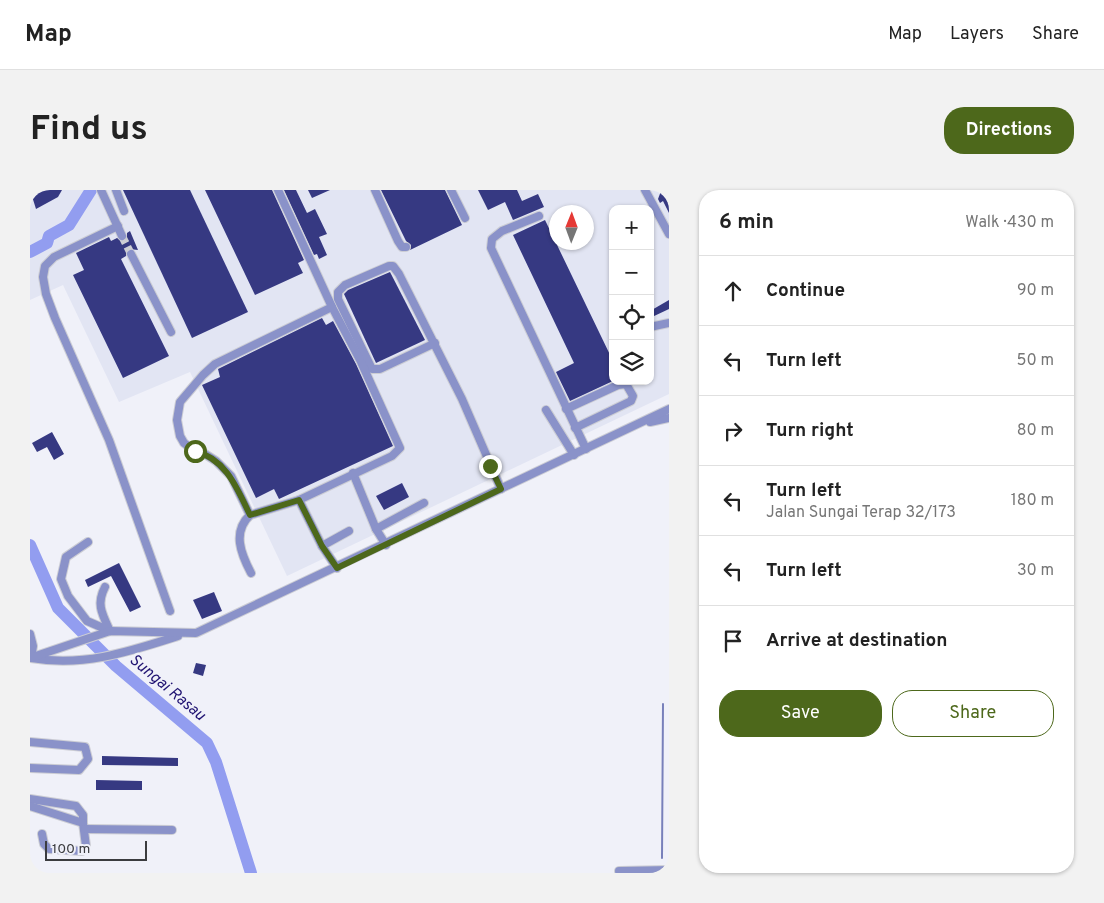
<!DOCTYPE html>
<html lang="en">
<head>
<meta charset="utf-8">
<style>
  body { margin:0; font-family:Overpass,sans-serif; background:#f2f2f2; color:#222 }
  .controls { position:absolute; right:15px; top:15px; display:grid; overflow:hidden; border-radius:10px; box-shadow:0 1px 4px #0004 }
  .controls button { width:45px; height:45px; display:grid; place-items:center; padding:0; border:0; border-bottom:1px solid #e0e0e0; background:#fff; color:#222; font:25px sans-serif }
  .compass { position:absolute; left:519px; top:15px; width:45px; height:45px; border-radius:50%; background:#fff; box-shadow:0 1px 4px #0004; rotate:1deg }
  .scale { position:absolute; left:15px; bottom:12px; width:102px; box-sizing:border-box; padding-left:5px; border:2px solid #3b3c3f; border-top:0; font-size:14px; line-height:18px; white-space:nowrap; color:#3b3c3f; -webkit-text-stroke:4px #f0f1f9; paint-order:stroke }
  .stop { position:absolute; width:15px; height:15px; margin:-11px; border:4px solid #4d681b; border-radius:50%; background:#fff }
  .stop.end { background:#4d681b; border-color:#fff; box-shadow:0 1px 5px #0008 }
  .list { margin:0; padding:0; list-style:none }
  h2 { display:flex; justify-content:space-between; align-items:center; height:65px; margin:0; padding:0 20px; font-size:21px }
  h2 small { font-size:16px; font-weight:400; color:#767676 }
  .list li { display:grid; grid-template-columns:32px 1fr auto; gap:15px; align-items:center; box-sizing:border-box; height:70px; padding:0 20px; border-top:1px solid #e0e0e0 }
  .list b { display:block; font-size:19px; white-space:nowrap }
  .list p { margin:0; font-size:16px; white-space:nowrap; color:#767676 }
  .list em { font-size:16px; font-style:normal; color:#767676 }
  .actions { display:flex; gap:10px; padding:15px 20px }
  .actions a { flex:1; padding:11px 0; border:1px solid #4d681b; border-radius:20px; text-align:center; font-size:18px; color:#4d681b }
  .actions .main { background:#4d681b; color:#fff }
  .icon { flex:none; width:28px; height:28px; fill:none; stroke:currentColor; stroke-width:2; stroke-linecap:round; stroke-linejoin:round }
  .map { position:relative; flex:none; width:639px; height:683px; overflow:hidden; border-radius:20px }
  header { display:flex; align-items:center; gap:30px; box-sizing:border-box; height:70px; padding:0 25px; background:#fff; border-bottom:1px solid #e0e0e0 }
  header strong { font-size:24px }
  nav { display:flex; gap:28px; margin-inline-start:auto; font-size:18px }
  .intro { display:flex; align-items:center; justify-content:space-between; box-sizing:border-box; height:120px; padding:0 30px }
  h1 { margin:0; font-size:35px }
  .button { padding:12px 22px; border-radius:20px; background:#4d681b; color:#fff; font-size:18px; font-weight:700 }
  main { display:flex; gap:30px; padding:0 30px }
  aside { flex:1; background:#fff; border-radius:20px; box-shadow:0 1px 4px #0004 }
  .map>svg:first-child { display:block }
  .built { fill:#e2e5f3; fill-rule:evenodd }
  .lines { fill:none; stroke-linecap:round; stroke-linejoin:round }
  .stream { stroke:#7880bb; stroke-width:2 }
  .river { stroke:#929df0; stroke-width:12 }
  .building { fill:#363982 }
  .minor-tunnel { stroke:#cccdd4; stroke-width:8; stroke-dasharray:8 4; stroke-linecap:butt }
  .minor-casing { stroke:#cccdd4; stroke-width:10 }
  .minor { stroke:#8a92c9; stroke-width:8 }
  .route { stroke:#4d681b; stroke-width:6 }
  .labels { text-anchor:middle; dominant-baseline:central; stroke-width:5; stroke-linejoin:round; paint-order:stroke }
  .water-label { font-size:16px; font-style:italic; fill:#201372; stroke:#f0f1f9 }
</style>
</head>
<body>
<header>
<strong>Map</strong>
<nav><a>Map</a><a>Layers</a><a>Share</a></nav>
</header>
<div class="intro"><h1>Find us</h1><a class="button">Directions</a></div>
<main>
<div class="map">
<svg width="639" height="683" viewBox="0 0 639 683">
  <rect width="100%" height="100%" fill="#f0f1f9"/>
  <!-- built -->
  <path class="built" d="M 0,0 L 639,0 L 639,204 L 257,386 L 160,182 L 89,212 L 33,95 L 0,110 ZM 583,19 L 620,19 L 620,191 L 583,191 ZM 526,22 L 556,22 L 556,52 L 526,52 Z"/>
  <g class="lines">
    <!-- stream -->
    <path class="stream" d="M 632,668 L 633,514"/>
    <!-- river -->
    <g class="river">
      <path d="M 0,62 L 17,53 L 19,46 L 39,35 L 61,0"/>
      <path d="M 0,355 L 28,418 L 86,476 L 177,553 L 186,572 L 221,683"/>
    </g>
  </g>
  <!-- building -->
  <g class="building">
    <path d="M 0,0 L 32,0 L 28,7 L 6,19 Z"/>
    <path d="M 93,0 L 160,0 L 218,122 L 162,148 Z"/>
    <path d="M 175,0 L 242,0 L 274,70 L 268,73 L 273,83 L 225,105 Z"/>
    <path d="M 254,0 L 266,0 L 277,23 L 285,19 L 297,44 L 289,47 L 297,65 L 289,69 L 287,64 L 284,65 Z"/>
    <path d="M 278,0 L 300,0 L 282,8 Z"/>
    <path d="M 351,0 L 415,0 L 432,35 L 380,60 L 381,55 L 376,51 Z"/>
    <path d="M 448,0 L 487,0 L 492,11 L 508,4 L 514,17 L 483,30 L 475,12 L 458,20 Z"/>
    <path d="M 639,0 L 639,23 L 633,11 L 630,13 L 628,9 L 631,1 Z"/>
    <path d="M 515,30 L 583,171 L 583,191 L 540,211 L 526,182 L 544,173 L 483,45 Z"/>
    <path d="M 100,41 L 108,60 L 99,59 L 96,66 L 91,69 L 139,166 L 93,188 L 43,85 L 54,80 L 46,63 L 79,47 L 81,51 L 87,48 L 94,51 L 97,49 L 97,43 Z"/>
    <path d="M 360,82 L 395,150 L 346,173 L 314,104 L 318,100 Z"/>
    <path d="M 639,110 L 639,119 L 622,127 L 620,121 Z"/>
    <path d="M 292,128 L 296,135 L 303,131 L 326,174 L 363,256 L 249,309 L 244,299 L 226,308 L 172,195 L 190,187 L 188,179 Z"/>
    <path d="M 22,242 L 34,264 L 24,270 L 17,257 L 7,262 L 2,253 Z"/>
    <path d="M 372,293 L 379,307 L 354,320 L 346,306 Z"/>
    <path d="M 89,373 L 111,417 L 100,422 L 81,386 L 58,397 L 55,390 Z"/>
    <path d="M 184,402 L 192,421 L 172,429 L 163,410 Z"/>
    <path d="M 166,473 L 176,475 L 173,486 L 163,483 Z"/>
    <path d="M 72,566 L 148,568 L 148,576 L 72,575 Z"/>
    <path d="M 66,590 L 112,591 L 112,600 L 66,600 Z"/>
  </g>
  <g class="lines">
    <!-- minor-tunnel -->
    <path class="minor-tunnel" d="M 92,46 L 101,64"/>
    <defs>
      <g id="minor">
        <path d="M 71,0 L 92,46"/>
        <path d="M 86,0 L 94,21"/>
        <path d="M 345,0 L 368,51 L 372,57 L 376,57"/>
        <path d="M 421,0 L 435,28"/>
        <path d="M 615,0 L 639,44"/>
        <path d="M 509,26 L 472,41 L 462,49 L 461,58 L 556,259"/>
        <path d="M 88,36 L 24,67 L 15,76 L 13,87 L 16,104 L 25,128 L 79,250 L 140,421"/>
        <path d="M 101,64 L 141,142"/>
        <path d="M 620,137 L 639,133"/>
        <path d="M 405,153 L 350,179 L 342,179 L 308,109 L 308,102 L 315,95 L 359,76 L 363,76 L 369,84 L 432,209 L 471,299"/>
        <path d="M 536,219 L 588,195 L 596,194 L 603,206 L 601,211 L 545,238"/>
        <path d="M 516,220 L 544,265"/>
        <path d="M 620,232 L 639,228"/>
        <path d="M 323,283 L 346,339 L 394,313"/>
        <path d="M 269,310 L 292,356 L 307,378"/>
        <path d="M 220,325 L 201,286 L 186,271 L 175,264 L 165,261 L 154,253 L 150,246 L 147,230 L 150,212 L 173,185 L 185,174 L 302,117 L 248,0"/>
        <path d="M 346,339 L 356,355"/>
        <path d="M 58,352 L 36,367 L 31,389 L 38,406 L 57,431 L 80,441"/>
        <path d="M 292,356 L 319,341"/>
        <path d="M 221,383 C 211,364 202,342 220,325 L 269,310 L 362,266 L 370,258 L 331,172 L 302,117"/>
        <path d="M 75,397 C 66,414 72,424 80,441"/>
        <path d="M 0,444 L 3,456 L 1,468 C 54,477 98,462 148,446"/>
        <path d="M 0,468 L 80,441 L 166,443 L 639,219"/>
        <path d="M 0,552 L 55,557 L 58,569 L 49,580 L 0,578"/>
        <path d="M 0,609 L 46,616 L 53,625 L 53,633"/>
        <path d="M 0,616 L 53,633 L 56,656 L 52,661 L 19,659 L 14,654 L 12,644"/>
        <path d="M 55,639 L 142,640"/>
        <path d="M 589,681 L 639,680"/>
      </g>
    </defs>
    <!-- minor casing -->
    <use href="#minor" class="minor-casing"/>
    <!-- minor -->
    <use href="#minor" class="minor"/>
  </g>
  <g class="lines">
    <!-- route -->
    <path class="route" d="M 165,261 C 196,269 207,298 220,325 L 269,310 L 292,356 L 307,378 L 471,299 L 460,276"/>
  </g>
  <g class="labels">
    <!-- water labels -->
    <g class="water-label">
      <text transform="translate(137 498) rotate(40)">Sungai Rasau</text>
    </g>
  </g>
</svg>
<div class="controls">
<button>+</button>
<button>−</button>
<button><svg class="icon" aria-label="locate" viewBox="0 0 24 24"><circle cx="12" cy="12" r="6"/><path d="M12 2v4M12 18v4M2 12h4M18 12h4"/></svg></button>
<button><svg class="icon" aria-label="layers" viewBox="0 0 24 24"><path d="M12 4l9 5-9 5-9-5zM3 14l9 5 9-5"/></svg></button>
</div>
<svg class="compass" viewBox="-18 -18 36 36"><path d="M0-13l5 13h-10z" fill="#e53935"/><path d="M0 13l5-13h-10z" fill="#767676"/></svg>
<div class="scale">100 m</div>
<div class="stop" style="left:165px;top:261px"></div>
<div class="stop end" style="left:460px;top:276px"></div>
</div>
<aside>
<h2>6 min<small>Walk · 430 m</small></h2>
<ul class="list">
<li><svg class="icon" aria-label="ahead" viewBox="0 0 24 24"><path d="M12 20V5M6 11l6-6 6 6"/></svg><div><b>Continue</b></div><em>90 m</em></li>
<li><svg class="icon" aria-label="left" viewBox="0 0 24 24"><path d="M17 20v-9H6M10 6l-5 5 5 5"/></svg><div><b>Turn left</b></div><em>50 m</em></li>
<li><svg class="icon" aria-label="right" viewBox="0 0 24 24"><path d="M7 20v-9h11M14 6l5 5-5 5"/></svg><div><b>Turn right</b></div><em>80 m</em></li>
<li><svg class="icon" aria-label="left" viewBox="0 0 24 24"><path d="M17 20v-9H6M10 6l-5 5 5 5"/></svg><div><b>Turn left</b><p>Jalan Sungai Terap 32/173</p></div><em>180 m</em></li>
<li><svg class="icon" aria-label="left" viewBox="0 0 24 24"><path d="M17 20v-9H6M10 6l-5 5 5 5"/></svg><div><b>Turn left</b></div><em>30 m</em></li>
<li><svg class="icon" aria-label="arrive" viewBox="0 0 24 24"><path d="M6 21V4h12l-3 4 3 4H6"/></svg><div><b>Arrive at destination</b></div></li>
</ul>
<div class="actions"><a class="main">Save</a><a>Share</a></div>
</aside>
</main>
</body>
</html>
